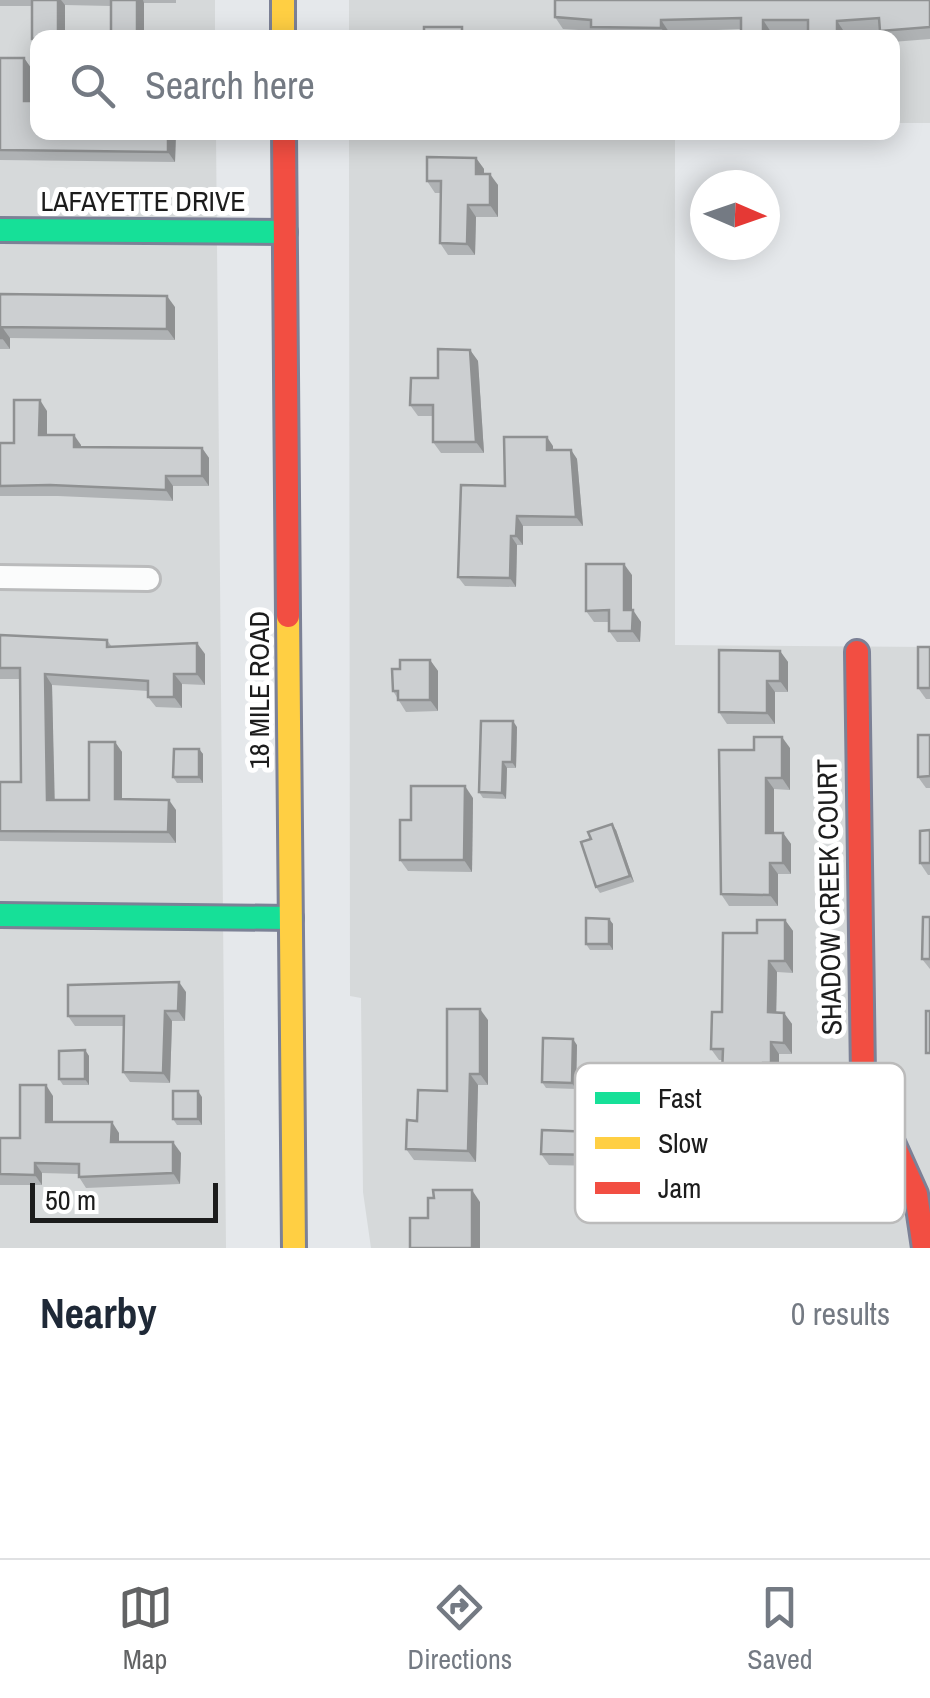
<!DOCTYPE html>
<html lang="en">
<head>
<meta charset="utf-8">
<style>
  body { margin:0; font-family:"Archivo Narrow",sans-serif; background:#f6f6f7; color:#1f2937 }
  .compass { position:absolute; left:690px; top:170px; width:90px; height:90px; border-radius:50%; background:#fff; box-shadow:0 5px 25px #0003; rotate:92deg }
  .scale { position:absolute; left:30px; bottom:25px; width:188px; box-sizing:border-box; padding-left:10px; border:5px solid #1c1c1c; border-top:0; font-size:28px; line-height:35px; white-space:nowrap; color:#1c1c1c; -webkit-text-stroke:8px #fff; paint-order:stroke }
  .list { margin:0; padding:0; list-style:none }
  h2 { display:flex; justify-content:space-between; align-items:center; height:130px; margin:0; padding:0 40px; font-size:42px }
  h2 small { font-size:32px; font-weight:400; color:#747a83 }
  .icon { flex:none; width:55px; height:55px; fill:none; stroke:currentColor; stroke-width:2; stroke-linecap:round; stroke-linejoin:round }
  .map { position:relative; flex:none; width:930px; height:1248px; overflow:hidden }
  .search { position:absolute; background:#fff; box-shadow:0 5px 25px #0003; left:30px; right:30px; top:30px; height:110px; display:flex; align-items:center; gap:25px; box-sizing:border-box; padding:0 35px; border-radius:20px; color:#747a83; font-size:38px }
  .sheet { height:310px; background:#fff }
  nav { display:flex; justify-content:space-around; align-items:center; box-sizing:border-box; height:140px; border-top:2px solid #e0e1e3; background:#fff; font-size:28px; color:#747a83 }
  nav a { display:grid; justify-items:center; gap:5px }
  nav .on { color:#626364 }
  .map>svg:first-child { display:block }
  .residential { fill:#d6d9da }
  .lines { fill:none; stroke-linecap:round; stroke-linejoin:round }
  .street-casing { stroke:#babbbc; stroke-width:28 }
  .fast-casing { stroke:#7c8196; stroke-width:28 }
  .slow-casing { stroke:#7c8196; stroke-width:28 }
  .jam-casing { stroke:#7c8196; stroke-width:28 }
  .street { stroke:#fbfcfc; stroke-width:22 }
  .fast { stroke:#16e098; stroke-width:22 }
  .slow { stroke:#ffcf43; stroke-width:22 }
  .jam { stroke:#f24e42; stroke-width:22 }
  .wall { fill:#afb2b4 }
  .shaded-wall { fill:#8f9192 }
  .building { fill:#cccfd1; stroke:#8f9192; stroke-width:2.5 }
  .labels { text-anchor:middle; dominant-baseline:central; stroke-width:10; stroke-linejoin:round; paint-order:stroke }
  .street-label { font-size:28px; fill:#1c1c1c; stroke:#fff }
  .key { fill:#fff; stroke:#bbb; stroke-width:2.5 }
  .key-label { font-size:28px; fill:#1c1c1c }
</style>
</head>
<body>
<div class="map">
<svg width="930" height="1248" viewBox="0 0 930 1248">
  <rect width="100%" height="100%" fill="#e5e8eb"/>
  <!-- residential -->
  <g class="residential">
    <path d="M 0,0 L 215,0 L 215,37 L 38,38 L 38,132 L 216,133 L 226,1248 L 0,1248 Z"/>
    <path d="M 349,0 L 930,0 L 930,123 L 893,123 L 892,38 L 349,37 Z"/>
    <path d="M 349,133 L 675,133 L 675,645 L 930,647 L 930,1248 L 371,1248 L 363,1192 L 361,998 L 350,996 Z"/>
  </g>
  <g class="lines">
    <defs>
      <path id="street" d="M 0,577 L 148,579"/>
      <g id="fast">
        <path d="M 0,230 L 285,232"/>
        <path d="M 0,915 L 291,918"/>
      </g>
      <g id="slow">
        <path d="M 283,0 L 283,38"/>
        <path d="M 288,616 L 294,1248"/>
      </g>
      <g id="jam">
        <path d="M 284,132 L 288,616"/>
        <path d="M 857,652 L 863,1076 L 916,1194 L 924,1248"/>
      </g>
    </defs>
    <!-- street casing -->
    <use href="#street" class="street-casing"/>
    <!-- fast casing -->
    <use href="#fast" class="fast-casing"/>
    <!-- slow casing -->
    <use href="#slow" class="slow-casing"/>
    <!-- jam casing -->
    <use href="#jam" class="jam-casing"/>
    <!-- street -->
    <use href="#street" class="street"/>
    <!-- fast -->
    <use href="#fast" class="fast"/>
    <!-- slow -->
    <use href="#slow" class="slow"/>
    <!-- jam -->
    <use href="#jam" class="jam"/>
  </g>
  <!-- wall -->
  <g class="wall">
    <path d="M 0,0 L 176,0 L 176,3 L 144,3 L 144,38 L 111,38 L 111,6 L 65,5 L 38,38 L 38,46 L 32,39 L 32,6 L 0,6 Z"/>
    <path d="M 930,0 L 930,39 L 892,42 L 892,38 L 885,38 L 880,30 L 845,33 L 845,38 L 809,38 L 808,32 L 771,32 L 771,38 L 746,38 L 741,29 L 669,32 L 669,38 L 599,38 L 594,31 L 563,29 L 555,17 Z"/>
    <path d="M 0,58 L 24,58 L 31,68 L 31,101 L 38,132 L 176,132 L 175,162 L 0,160 Z"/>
    <path d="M 476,158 L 484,169 L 484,174 L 498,185 L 498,217 L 476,217 L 475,255 L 448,255 L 440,243 L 441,193 L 435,193 L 427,181 Z"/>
    <path d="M 0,294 L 175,307 L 175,340 L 10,338 L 10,349 L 0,349 Z"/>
    <path d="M 470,350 L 478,361 L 484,453 L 441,453 L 433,442 L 433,416 L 418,416 L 410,405 Z"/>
    <path d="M 47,411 L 47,435 L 81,445 L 81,447 L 202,448 L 209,458 L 209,486 L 173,486 L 173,501 L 58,496 L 0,496 L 0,443 L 14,443 Z"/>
    <path d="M 553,446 L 553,450 L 571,450 L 577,459 L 583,526 L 523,526 L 523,545 L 517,545 L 516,587 L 465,586 L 458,577 L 505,486 Z"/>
    <path d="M 632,575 L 632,610 L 641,622 L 640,642 L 617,642 L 609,631 L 609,622 L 594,622 L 586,611 Z"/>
    <path d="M 0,635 L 107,640 L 112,647 L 205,654 L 205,685 L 182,684 L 182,708 L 156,707 L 148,697 L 148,691 L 52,685 L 54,800 L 89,800 L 115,742 L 122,752 L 122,799 L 176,810 L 176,843 L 0,841 L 0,782 L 21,782 L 20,679 L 0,679 Z"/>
    <path d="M 930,647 L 930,699 L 926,699 L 918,688 Z"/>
    <path d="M 780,651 L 788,662 L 788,692 L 775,692 L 775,724 L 727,724 L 719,712 Z"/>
    <path d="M 430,660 L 438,671 L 438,711 L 406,712 L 393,691 L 400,669 Z"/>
    <path d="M 517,727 L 516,768 L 507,768 L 506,799 L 483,798 L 479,792 Z"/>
    <path d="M 930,735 L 930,788 L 926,788 L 918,777 Z"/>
    <path d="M 790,748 L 790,790 L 774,789 L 774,833 L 783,833 L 791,844 L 791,874 L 778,874 L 778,906 L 729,906 L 721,894 L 754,750 Z"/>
    <path d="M 199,749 L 203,754 L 203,783 L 177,783 L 173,777 Z"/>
    <path d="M 473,798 L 472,872 L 408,871 L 400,860 L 411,820 Z"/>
    <path d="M 616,830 L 634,882 L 600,893 L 596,887 Z"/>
    <path d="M 930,830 L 930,875 L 928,875 L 920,863 Z"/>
    <path d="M 930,917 L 930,969 L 922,959 Z"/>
    <path d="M 609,919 L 613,924 L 613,950 L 590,950 L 586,944 Z"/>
    <path d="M 785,920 L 793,931 L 793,973 L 777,972 L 776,1012 L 784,1013 L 792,1024 L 792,1054 L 779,1054 L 779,1075 L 771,1074 L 770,1086 L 730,1085 L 722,1074 L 723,1060 L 719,1060 L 711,1049 L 722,1012 L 757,933 Z"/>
    <path d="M 186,992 L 185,1021 L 172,1021 L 170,1083 L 130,1082 L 123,1072 L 124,1026 L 75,1026 L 68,1016 Z"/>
    <path d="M 488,1020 L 488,1085 L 478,1085 L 476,1162 L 414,1160 L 406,1149 L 417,1121 L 447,1091 Z"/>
    <path d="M 577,1045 L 576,1089 L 546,1088 L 542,1082 Z"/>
    <path d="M 85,1050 L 89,1056 L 89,1085 L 63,1085 L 59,1079 Z"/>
    <path d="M 53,1096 L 53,1122 L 119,1133 L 119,1142 L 181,1153 L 180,1184 L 86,1188 L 79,1177 L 79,1174 L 42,1173 L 42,1185 L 0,1185 L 0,1138 L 20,1138 Z"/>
    <path d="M 202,1097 L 202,1125 L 177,1125 L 173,1119 Z"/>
    <path d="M 826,1141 L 834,1153 L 833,1194 L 809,1193 L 809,1210 L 736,1209 L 728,1197 L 728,1188 L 686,1187 L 686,1208 L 658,1208 L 650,1196 L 650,1188 L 608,1185 L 600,1174 L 600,1166 L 549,1165 L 541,1154 Z"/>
  </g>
  <!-- shaded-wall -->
  <g class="shaded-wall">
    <path d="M 58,0 L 61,0 L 65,5 L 65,38 L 58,38 Z"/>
    <path d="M 137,0 L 143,0 L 144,3 L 144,38 L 137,38 Z"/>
    <path d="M 661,20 L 669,32 L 669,38 L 661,28 Z"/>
    <path d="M 763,20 L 771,32 L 771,38 L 767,38 L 763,32 Z"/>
    <path d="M 837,21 L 845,33 L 845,38 L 838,38 L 837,35 Z"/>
    <path d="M 24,58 L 31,68 L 31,111 L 24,101 Z"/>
    <path d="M 168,132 L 176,132 L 175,162 L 168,152 Z"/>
    <path d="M 476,158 L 484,169 L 484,185 L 476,174 Z"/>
    <path d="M 490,174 L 498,185 L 498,217 L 490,205 Z"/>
    <path d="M 468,205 L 476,217 L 475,255 L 467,244 Z"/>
    <path d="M 167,296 L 175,307 L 175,340 L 167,329 Z"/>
    <path d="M 2,327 L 10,338 L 10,349 L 2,338 Z"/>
    <path d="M 470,350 L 478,361 L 484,453 L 476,442 Z"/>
    <path d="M 40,400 L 47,411 L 47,445 L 39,435 Z"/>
    <path d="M 74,435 L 81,445 L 81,457 L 74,447 Z"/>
    <path d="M 547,437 L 553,446 L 553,459 L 547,450 Z"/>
    <path d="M 202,448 L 209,458 L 209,486 L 202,476 Z"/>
    <path d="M 571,450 L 577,459 L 583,526 L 576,517 Z"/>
    <path d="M 166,476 L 173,486 L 173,501 L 166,490 Z"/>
    <path d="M 517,516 L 523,526 L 523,545 L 516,536 Z"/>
    <path d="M 511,536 L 517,545 L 516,587 L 510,578 Z"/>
    <path d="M 624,564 L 632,575 L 632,622 L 624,610 Z"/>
    <path d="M 633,610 L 641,622 L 640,642 L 632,631 Z"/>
    <path d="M 197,643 L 205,654 L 205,685 L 197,674 Z"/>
    <path d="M 780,651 L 788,662 L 788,692 L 780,681 Z"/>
    <path d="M 430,660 L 438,671 L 438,711 L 430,700 Z"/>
    <path d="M 45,674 L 52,685 L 55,810 L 47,800 Z"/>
    <path d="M 174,674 L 182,684 L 182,708 L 174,697 Z"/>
    <path d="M 767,681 L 775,692 L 775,724 L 767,713 Z"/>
    <path d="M 513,721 L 517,727 L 516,768 L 512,762 Z"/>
    <path d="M 782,737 L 790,748 L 790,790 L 782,778 Z"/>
    <path d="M 115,742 L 122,752 L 122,810 L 115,799 Z"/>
    <path d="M 199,749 L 203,754 L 203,783 L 199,777 Z"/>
    <path d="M 503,762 L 507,768 L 506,799 L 502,793 Z"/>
    <path d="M 766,778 L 774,789 L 774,844 L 766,833 Z"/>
    <path d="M 465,786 L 473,798 L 472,872 L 464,860 Z"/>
    <path d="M 169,800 L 176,810 L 176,843 L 168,832 Z"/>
    <path d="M 612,824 L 616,830 L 634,882 L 630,876 Z"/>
    <path d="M 783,833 L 791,844 L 791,874 L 783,863 Z"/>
    <path d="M 770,863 L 778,874 L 778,906 L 770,895 Z"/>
    <path d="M 609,919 L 613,924 L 613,950 L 609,944 Z"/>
    <path d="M 785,920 L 793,931 L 793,973 L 785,961 Z"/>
    <path d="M 769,961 L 777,972 L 776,1024 L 768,1012 Z"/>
    <path d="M 179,982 L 186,992 L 185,1021 L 178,1011 Z"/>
    <path d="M 480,1009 L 488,1020 L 488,1085 L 480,1074 Z"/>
    <path d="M 165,1011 L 172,1021 L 170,1083 L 163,1073 Z"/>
    <path d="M 784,1013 L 792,1024 L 792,1054 L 784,1043 Z"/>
    <path d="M 573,1039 L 577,1045 L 576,1089 L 572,1083 Z"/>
    <path d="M 771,1042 L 779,1054 L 779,1075 L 771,1063 Z"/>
    <path d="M 85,1050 L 89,1056 L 89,1085 L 85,1079 Z"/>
    <path d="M 763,1063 L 771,1074 L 770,1086 L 762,1075 Z"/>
    <path d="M 470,1074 L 478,1085 L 476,1162 L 468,1151 Z"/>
    <path d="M 46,1085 L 53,1096 L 53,1132 L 46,1122 Z"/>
    <path d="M 198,1091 L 202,1097 L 202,1125 L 198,1119 Z"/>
    <path d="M 112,1122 L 119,1133 L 119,1152 L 111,1142 Z"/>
    <path d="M 826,1141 L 834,1153 L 833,1194 L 825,1183 Z"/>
    <path d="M 173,1142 L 181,1153 L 180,1184 L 173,1173 Z"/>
    <path d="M 35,1163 L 42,1173 L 42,1185 L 35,1175 Z"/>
    <path d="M 678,1176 L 686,1187 L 686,1208 L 678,1197 Z"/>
    <path d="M 801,1182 L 809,1193 L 809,1210 L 801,1199 Z"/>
    <path d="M 472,1190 L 480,1202 L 480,1248 L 472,1248 Z"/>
  </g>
  <!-- building -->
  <g class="building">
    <path d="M 32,0 L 58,0 L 58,38 L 32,39 Z"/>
    <rect x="111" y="0" width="26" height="38"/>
    <path d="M 555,0 L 930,0 L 930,27 L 880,31 L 879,18 L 837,21 L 837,35 L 808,35 L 808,20 L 763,20 L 763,32 L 741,31 L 741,18 L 661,20 L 661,28 L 591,27 L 591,20 L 555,17 Z"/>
    <path d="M 424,27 L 462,27 L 462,37 L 498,38 L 424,38 Z"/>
    <path d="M 0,58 L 24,58 L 24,101 L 38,101 L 38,132 L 168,132 L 168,152 L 0,150 Z"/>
    <path d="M 427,157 L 476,158 L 476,174 L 490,174 L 490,205 L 468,205 L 467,244 L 440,243 L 441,181 L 427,181 Z"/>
    <path d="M 0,294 L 167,296 L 167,329 L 2,327 L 2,338 L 0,338 Z"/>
    <path d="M 438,349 L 470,350 L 476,442 L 433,442 L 433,405 L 410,405 L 411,378 L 438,378 Z"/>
    <path d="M 14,400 L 40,400 L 39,435 L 74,435 L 74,447 L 202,448 L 202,476 L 166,476 L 166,490 L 50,485 L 0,486 L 0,443 L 14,443 Z"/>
    <path d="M 504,437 L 547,437 L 547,450 L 571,450 L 576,517 L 517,516 L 516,536 L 511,536 L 510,578 L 458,577 L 461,485 L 505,486 Z"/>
    <path d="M 586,564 L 624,564 L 624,610 L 633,610 L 632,631 L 609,631 L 609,610 L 586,611 Z"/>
    <path d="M 0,635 L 107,640 L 107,647 L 197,643 L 197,674 L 174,674 L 174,697 L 148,697 L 148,681 L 45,674 L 47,800 L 89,800 L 89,742 L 115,742 L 115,799 L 169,800 L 168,832 L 0,831 L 0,782 L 21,782 L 20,668 L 0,668 Z"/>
    <rect x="918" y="647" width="12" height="41"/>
    <path d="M 719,650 L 780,651 L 780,681 L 767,681 L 767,713 L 719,712 Z"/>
    <path d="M 400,660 L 430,660 L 430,700 L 398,700 L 398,691 L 393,691 L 392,669 L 400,669 Z"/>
    <path d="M 481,721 L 513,721 L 512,762 L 503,762 L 502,793 L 479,792 Z"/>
    <path d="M 918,735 L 930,735 L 930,776 L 918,777 Z"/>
    <path d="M 754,737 L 782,737 L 782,778 L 766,778 L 766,833 L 783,833 L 783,863 L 770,863 L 770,895 L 721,894 L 719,750 L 754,750 Z"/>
    <path d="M 174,749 L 199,749 L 199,777 L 173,777 Z"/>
    <path d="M 411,786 L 465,786 L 464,860 L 400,860 L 400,820 L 411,820 Z"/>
    <path d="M 612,824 L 630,876 L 596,887 L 581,842 L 591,839 L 588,832 Z"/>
    <path d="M 930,830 L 930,863 L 920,863 L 920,831 Z"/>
    <path d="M 923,917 L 930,917 L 930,959 L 922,959 Z"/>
    <path d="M 586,918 L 609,919 L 609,944 L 586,944 Z"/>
    <path d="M 757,920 L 785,920 L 785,961 L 769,961 L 768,1012 L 784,1013 L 784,1043 L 771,1042 L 771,1063 L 763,1063 L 762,1075 L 722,1074 L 723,1049 L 711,1049 L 712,1012 L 722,1012 L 723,933 L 757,933 Z"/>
    <path d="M 179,982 L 178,1011 L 165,1011 L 163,1073 L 123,1072 L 124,1016 L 68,1016 L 68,985 Z"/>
    <path d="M 447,1009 L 480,1009 L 480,1074 L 470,1074 L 468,1151 L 406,1149 L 407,1120 L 417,1121 L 418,1090 L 447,1091 Z"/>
    <rect x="926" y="1011" width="4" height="42"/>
    <path d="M 543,1038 L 573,1039 L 572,1083 L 542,1082 Z"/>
    <path d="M 85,1050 L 85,1079 L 59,1079 L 59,1051 Z"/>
    <path d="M 20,1085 L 46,1085 L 46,1122 L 112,1122 L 111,1142 L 173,1142 L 173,1173 L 79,1177 L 79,1164 L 35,1163 L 35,1175 L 0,1174 L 0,1138 L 20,1138 Z"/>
    <rect x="173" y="1091" width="25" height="28"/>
    <path d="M 542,1130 L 826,1141 L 825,1183 L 801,1182 L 801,1199 L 728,1197 L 728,1177 L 678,1176 L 678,1197 L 650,1196 L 651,1177 L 600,1174 L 601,1155 L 541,1154 Z"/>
    <path d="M 433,1190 L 472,1190 L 472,1248 L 410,1248 L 410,1218 L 428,1218 L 428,1198 L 434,1198 Z"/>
  </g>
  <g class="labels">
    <!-- street labels -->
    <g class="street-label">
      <text x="143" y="201">LAFAYETTE DRIVE</text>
      <text transform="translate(259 690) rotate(-90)">18 MILE ROAD</text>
      <text transform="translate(829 897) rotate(-91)">SHADOW CREEK COURT</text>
    </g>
  </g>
  <!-- legend -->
  <rect x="575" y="1063" width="330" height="160" rx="15" class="key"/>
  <rect x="595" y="1092" width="45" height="12" fill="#16e098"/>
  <rect x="595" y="1137" width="45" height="12" fill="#ffcf43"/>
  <rect x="595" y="1182" width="45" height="12" fill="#f24e42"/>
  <g class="key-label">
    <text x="658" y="1108">Fast</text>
    <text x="658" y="1153">Slow</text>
    <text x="658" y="1198">Jam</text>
  </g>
</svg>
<svg class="compass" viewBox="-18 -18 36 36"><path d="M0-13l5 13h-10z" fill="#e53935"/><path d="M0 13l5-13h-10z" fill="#747a83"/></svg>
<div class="scale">50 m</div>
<div class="search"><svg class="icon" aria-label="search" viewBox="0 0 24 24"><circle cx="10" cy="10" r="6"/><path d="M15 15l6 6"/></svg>Search here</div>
</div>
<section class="sheet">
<h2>Nearby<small>0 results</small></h2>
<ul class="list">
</ul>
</section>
<nav>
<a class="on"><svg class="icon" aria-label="map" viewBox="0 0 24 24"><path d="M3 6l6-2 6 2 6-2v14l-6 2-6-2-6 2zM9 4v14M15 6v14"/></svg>Map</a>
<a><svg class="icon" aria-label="directions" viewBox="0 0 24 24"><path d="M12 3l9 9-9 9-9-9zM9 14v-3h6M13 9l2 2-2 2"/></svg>Directions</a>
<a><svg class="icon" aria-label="saved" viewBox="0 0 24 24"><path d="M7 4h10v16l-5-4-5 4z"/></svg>Saved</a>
</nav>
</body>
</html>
